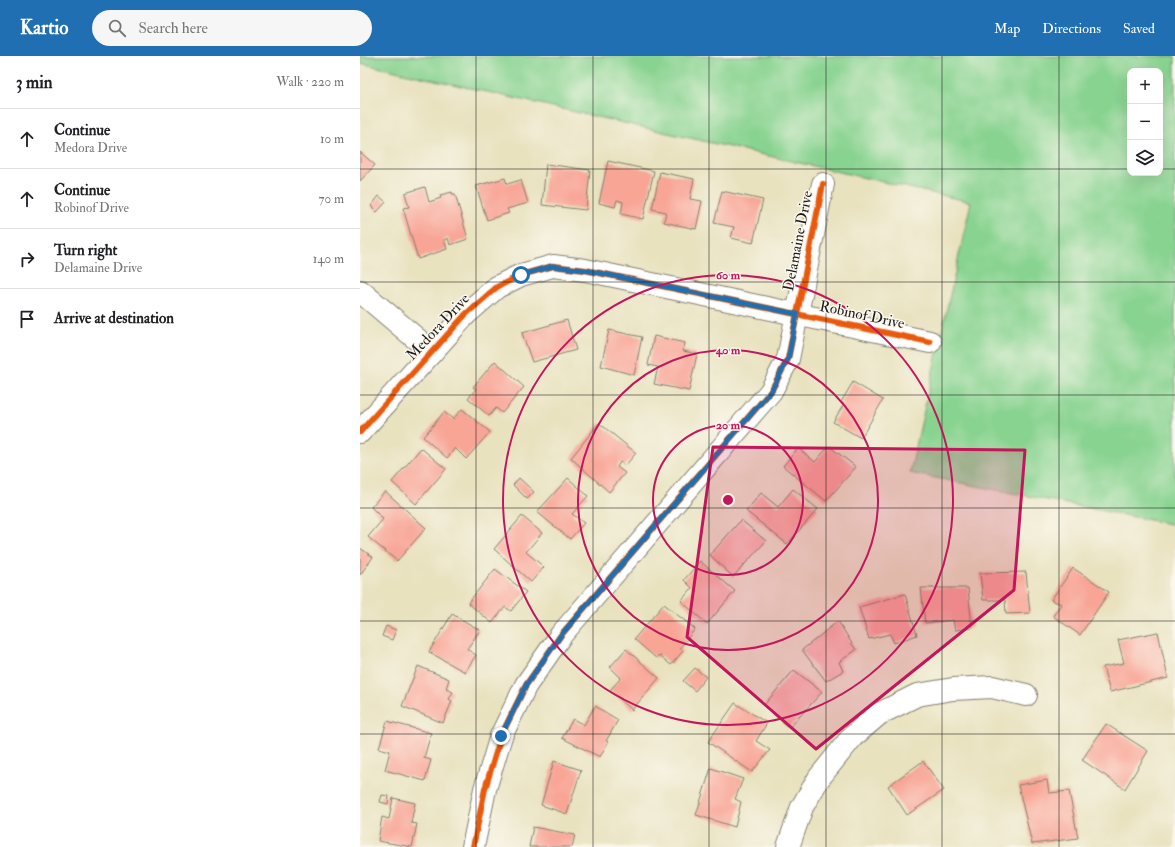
<!DOCTYPE html>
<html lang="en">
<head>
<meta charset="utf-8">
<style>
  body { margin:0; font-family:"IM FELL Double Pica",serif; background:#f6f6f6; color:#202124 }
  .controls { position:absolute; right:12px; top:12px; display:grid; overflow:hidden; border-radius:8px; box-shadow:0 4px 16px #0002 }
  .controls button { width:36px; height:36px; display:grid; place-items:center; padding:0; border:0; border-bottom:1px solid #e0e0e0; background:#fff; color:#202124; font:20px sans-serif }
  .stop { position:absolute; width:12px; height:12px; margin:-9px; border:3px solid #1f6fb2; border-radius:50%; background:#fff }
  .stop.end { background:#1f6fb2; border-color:#fff; box-shadow:0 1px 4px #0008 }
  .list { margin:0; padding:0; list-style:none }
  h2 { display:flex; justify-content:space-between; align-items:center; height:52px; margin:0; padding:0 16px; font-size:17px }
  h2 small { font-size:13px; font-weight:400; color:#757577 }
  .list li { display:grid; grid-template-columns:26px 1fr auto; gap:12px; align-items:center; box-sizing:border-box; height:60px; padding:0 16px; border-top:1px solid #e0e0e0 }
  .list b { display:block; font-size:15px; white-space:nowrap }
  .list p { margin:0; font-size:13px; white-space:nowrap; color:#757577 }
  .list em { font-size:13px; font-style:normal; color:#757577 }
  .icon { flex:none; width:22px; height:22px; fill:none; stroke:currentColor; stroke-width:2; stroke-linecap:round; stroke-linejoin:round }
  .map { position:relative; flex:none; width:815px; height:791px; overflow:hidden }
  header { display:flex; align-items:center; gap:24px; box-sizing:border-box; height:56px; padding:0 20px; background:#1f6fb2; color:#fff }
  header strong { font-size:19px }
  nav { display:flex; gap:22px; margin-inline-start:auto; font-size:14px }
  .search { width:280px; height:36px; background:#f6f6f6; display:flex; align-items:center; gap:10px; box-sizing:border-box; padding:0 14px; border-radius:22px; color:#757577; font-size:15px }
  main { display:flex }
  aside { flex:1; background:#fff }
  .map>svg:first-child { display:block }
  .green { fill:#88d390; stroke:#527856; fill-rule:evenodd }
  .building { fill:#f8a596 }
  .lines { fill:none; stroke-linecap:round; stroke-linejoin:round }
  .street-casing { stroke:#827f6e; stroke-width:24 }
  .street { stroke:#fff; stroke-width:22 }
  .cycleway-casing { stroke:#fbf7ec; stroke-width:8 }
  .cycleway { stroke:#e8590c; stroke-width:6 }
  .route { stroke:#1f6fb2; stroke-width:5 }
  .marked { fill:#c2185b; fill-opacity:0.2; stroke:#c2185b; stroke-width:3; stroke-linejoin:round }
  .grid { fill:none; stroke:#1c1c1c; stroke-width:1; stroke-opacity:0.55 }
  .ring { fill:none; stroke:#c2185b; stroke-width:2 }
  .labels { text-anchor:middle; dominant-baseline:central; stroke-width:3; stroke-linejoin:round; paint-order:stroke }
  .street-label { font-size:15px; fill:#1c1c1c; stroke:#fbf7ec }
  .centre { fill:#c2185b; stroke:#fbf7ec; stroke-width:2 }
  .ring-label { font-size:12px; text-anchor:middle; font-weight:bold; fill:#c2185b; stroke:#fbf7ec; stroke-width:3; stroke-linejoin:round; paint-order:stroke }
</style>
</head>
<body>
<header>
<strong>Kartio</strong>
<div class="search"><svg class="icon" aria-label="search" viewBox="0 0 24 24"><circle cx="10" cy="10" r="6"/><path d="M15 15l6 6"/></svg>Search here</div>
<nav><a>Map</a><a>Directions</a><a>Saved</a></nav>
</header>
<main>
<aside>
<h2>3 min<small>Walk · 220 m</small></h2>
<ul class="list">
<li><svg class="icon" aria-label="ahead" viewBox="0 0 24 24"><path d="M12 20V5M6 11l6-6 6 6"/></svg><div><b>Continue</b><p>Medora Drive</p></div><em>10 m</em></li>
<li><svg class="icon" aria-label="ahead" viewBox="0 0 24 24"><path d="M12 20V5M6 11l6-6 6 6"/></svg><div><b>Continue</b><p>Robinof Drive</p></div><em>70 m</em></li>
<li><svg class="icon" aria-label="right" viewBox="0 0 24 24"><path d="M7 20v-9h11M14 6l5 5-5 5"/></svg><div><b>Turn right</b><p>Delamaine Drive</p></div><em>140 m</em></li>
<li><svg class="icon" aria-label="arrive" viewBox="0 0 24 24"><path d="M6 21V4h12l-3 4 3 4H6"/></svg><div><b>Arrive at destination</b></div></li>
</ul>
</aside>
<div class="map">
<svg width="815" height="791" viewBox="0 0 815 791">
  <rect width="100%" height="100%" fill="#fbf7ec"/>
  <filter id="ink" filterUnits="userSpaceOnUse"><feTurbulence type="fractalNoise" baseFrequency=".025" numOctaves="2"/><feDisplacementMap in="SourceGraphic" scale="8" xChannelSelector="R" yChannelSelector="G"/><feConvolveMatrix kernelMatrix="1 2 1 2 8 2 1 2 1" color-interpolation-filters="sRGB"/></filter>
  <filter id="wash" filterUnits="userSpaceOnUse"><feTurbulence type="fractalNoise" baseFrequency=".012" numOctaves="4" result="noise"/><feDisplacementMap in="SourceGraphic" scale="16" xChannelSelector="R" yChannelSelector="G"/><feGaussianBlur stdDeviation="0.9" result="paint"/><feColorMatrix in="noise" values="0 0 0 0 0 0 0 0 0 0 0 0 0 0 0 0 0 1.4 0 .05"/><feComposite in="paint" operator="in"/></filter>
  <g filter="url(#wash)">
    <rect width="100%" height="100%" fill="#e8e2bf"/>
    <!-- green -->
    <path class="green" d="M 0,0 L 815,0 L 815,469 L 550,417 L 611,146 L 0,7 ZM 770,15 L 800,15 L 800,117 L 770,117 Z"/>
    <g id="blocks">
      <!-- building -->
      <g class="building">
        <path d="M 0,96 L 15,109 L 0,125 Z"/>
        <path d="M 248,105 L 294,115 L 283,163 L 261,158 L 263,146 L 257,144 L 255,151 L 239,147 Z"/>
        <path d="M 186,108 L 230,114 L 226,154 L 182,149 Z"/>
        <path d="M 300,116 L 334,123 L 330,143 L 342,145 L 336,173 L 304,166 L 306,156 L 292,153 Z"/>
        <path d="M 145,122 L 147,128 L 161,124 L 168,147 L 147,153 L 149,157 L 127,164 L 116,130 Z"/>
        <path d="M 65,131 L 69,146 L 81,142 L 80,139 L 92,136 L 92,138 L 95,138 L 108,183 L 90,189 L 88,182 L 84,184 L 87,193 L 58,203 L 43,152 L 49,151 L 45,137 Z"/>
        <path d="M 362,135 L 403,144 L 393,187 L 371,182 L 374,171 L 354,167 Z"/>
        <path d="M 19,140 L 26,146 L 17,156 L 11,150 Z"/>
        <path d="M 207,264 L 216,294 L 172,306 L 162,277 Z"/>
        <path d="M 249,274 L 282,281 L 274,319 L 241,310 Z"/>
        <path d="M 294,280 L 325,287 L 323,295 L 337,298 L 329,335 L 294,328 L 298,311 L 288,309 Z"/>
        <path d="M 135,305 L 164,331 L 142,357 L 136,352 L 129,360 L 108,342 L 116,333 L 113,331 Z"/>
        <path d="M 493,326 L 523,344 L 501,382 L 473,366 L 484,348 L 481,346 Z"/>
        <path d="M 102,353 L 130,376 L 106,403 L 95,392 L 87,402 L 63,381 L 84,356 L 93,363 Z"/>
        <path d="M 239,367 L 276,397 L 265,410 L 260,406 L 257,411 L 265,417 L 249,436 L 211,402 Z"/>
        <path d="M 469,390 L 496,411 L 466,445 L 423,410 L 438,392 L 455,406 Z"/>
        <path d="M 61,392 L 86,413 L 56,448 L 32,426 Z"/>
        <path d="M 159,422 L 174,436 L 167,443 L 153,429 Z"/>
        <path d="M 208,422 L 228,440 L 212,458 L 224,467 L 210,483 L 177,456 Z"/>
        <path d="M 433,433 L 458,453 L 427,488 L 386,455 L 401,437 L 418,451 Z"/>
        <path d="M 25,435 L 66,472 L 37,505 L 8,481 L 23,463 L 11,451 Z"/>
        <path d="M 162,460 L 182,477 L 166,496 L 184,511 L 171,526 L 134,493 Z"/>
        <path d="M 381,464 L 406,485 L 373,521 L 350,499 Z"/>
        <path d="M 0,492 L 13,501 L 0,519 Z"/>
        <path d="M 340,505 L 375,535 L 347,568 L 321,545 L 332,532 L 324,524 Z"/>
        <path d="M 713,512 L 749,536 L 720,579 L 693,560 L 701,548 L 691,544 Z"/>
        <path d="M 135,513 L 166,536 L 151,555 L 145,551 L 132,567 L 108,547 Z"/>
        <path d="M 666,516 L 670,557 L 646,558 L 645,544 L 623,544 L 620,517 Z"/>
        <path d="M 561,532 L 608,532 L 612,572 L 595,574 L 593,564 L 565,567 Z"/>
        <path d="M 545,538 L 557,579 L 534,587 L 530,578 L 509,583 L 499,551 Z"/>
        <path d="M 304,548 L 335,573 L 320,592 L 323,595 L 311,609 L 299,599 L 296,602 L 274,583 Z"/>
        <path d="M 92,558 L 120,574 L 107,593 L 116,599 L 105,616 L 69,596 Z"/>
        <path d="M 478,565 L 496,594 L 479,606 L 483,615 L 466,625 L 442,594 Z"/>
        <path d="M 26,570 L 36,574 L 32,584 L 22,580 Z"/>
        <path d="M 798,576 L 808,622 L 750,636 L 743,611 L 764,607 L 758,584 Z"/>
        <path d="M 266,593 L 299,622 L 272,654 L 250,634 L 261,622 L 250,611 Z"/>
        <path d="M 58,610 L 89,623 L 86,633 L 93,636 L 89,643 L 92,645 L 83,667 L 42,650 Z"/>
        <path d="M 335,612 L 346,621 L 335,635 L 323,625 Z"/>
        <path d="M 434,614 L 462,636 L 429,672 L 404,649 Z"/>
        <path d="M 375,647 L 407,667 L 396,685 L 410,694 L 392,716 L 348,686 Z"/>
        <path d="M 235,650 L 258,664 L 246,685 L 248,686 L 240,701 L 202,682 L 213,663 L 224,669 Z"/>
        <path d="M 27,665 L 71,677 L 64,702 L 71,704 L 65,725 L 25,714 L 30,695 L 19,692 Z"/>
        <path d="M 746,668 L 788,695 L 765,733 L 722,704 Z"/>
        <path d="M 194,705 L 221,714 L 207,758 L 181,749 Z"/>
        <path d="M 563,705 L 584,734 L 547,759 L 528,730 Z"/>
        <path d="M 351,712 L 383,723 L 375,743 L 381,746 L 375,771 L 336,759 Z"/>
        <path d="M 687,724 L 689,737 L 709,735 L 718,782 L 672,788 L 658,729 Z"/>
        <path d="M 22,739 L 29,740 L 28,748 L 20,746 Z"/>
        <path d="M 33,742 L 55,747 L 51,767 L 57,768 L 52,791 L 18,785 L 22,761 L 29,763 Z"/>
        <path d="M 173,771 L 215,779 L 212,791 L 169,791 Z"/>
      </g>
    </g>
  </g>
  <g filter="url(#ink)">
    <use href="#blocks" fill-opacity="0" stroke="#827f6e" stroke-width="1"/>
    <g class="lines">
      <defs>
        <g id="street">
          <path d="M 0,235 L 72,296"/>
          <path d="M 0,376 L 106,258 L 137,231 L 161,219 L 193,210 L 225,214 L 570,286"/>
          <path d="M 113,791 L 125,733 L 141,680 L 166,629 L 201,579 L 411,335 L 428,303 L 463,128"/>
          <path d="M 428,791 L 442,751 L 459,722 L 492,681 L 519,658 L 557,639 L 593,633 L 632,631 L 666,639"/>
        </g>
      </defs>
      <!-- street casing -->
      <use href="#street" class="street-casing"/>
      <!-- street -->
      <use href="#street" class="street"/>
      <defs>
        <g id="cycleway">
          <path d="M 0,376 L 106,258 L 137,231 L 161,219 L 193,210 L 225,214 L 570,286"/>
          <path d="M 113,791 L 125,733 L 141,680 L 166,629 L 201,579 L 411,335 L 428,303 L 463,128"/>
        </g>
      </defs>
      <!-- cycleway casing -->
      <use href="#cycleway" class="cycleway-casing"/>
      <!-- cycleway -->
      <use href="#cycleway" class="cycleway"/>
    </g>
  </g>
  <g class="lines" filter="url(#ink)">
    <!-- route -->
    <path class="route" d="M 141,680 L 166,629 L 201,579 L 411,335 L 428,303 L 437,258 L 225,214 L 193,210 L 161,219"/>
  </g>
  <!-- marked area -->
  <path class="marked" d="M 353,391 L 665,394 L 654,534 L 456,693 L 327,581 Z"/>
  <!-- grid -->
  <path class="grid" d="M 116,0 L 116,791M 233,0 L 233,791M 349,0 L 349,791M 466,0 L 466,791M 582,0 L 582,791M 699,0 L 699,791M 0,113 L 770,113M 800,113 L 815,113M 0,226 L 815,226M 0,339 L 815,339M 0,452 L 815,452M 0,565 L 815,565M 0,678 L 815,678"/>
  <!-- distance rings -->
  <g class="ring">
    <circle cx="368" cy="444" r="75"/>
    <circle cx="368" cy="444" r="150"/>
    <circle cx="368" cy="444" r="225"/>
  </g>
  <g class="labels">
    <!-- street labels -->
    <g class="street-label">
      <text transform="translate(438 185) rotate(-79)">Delamaine Drive</text>
      <text transform="translate(502 259) rotate(12)">Robinof Drive</text>
      <text transform="translate(78 271) rotate(-47)">Medora Drive</text>
    </g>
  </g>
  <circle cx="368" cy="444" r="6" class="centre"/>
  <g class="ring-label">
    <text x="368" y="223">60 m</text>
    <text x="368" y="298">40 m</text>
    <text x="368" y="373">20 m</text>
  </g>
</svg>
<div class="controls">
<button>+</button>
<button>−</button>
<button><svg class="icon" aria-label="layers" viewBox="0 0 24 24"><path d="M12 4l9 5-9 5-9-5zM3 14l9 5 9-5"/></svg></button>
</div>
<div class="stop" style="left:161px;top:219px"></div>
<div class="stop end" style="left:141px;top:680px"></div>
</div>
</main>
</body>
</html>
